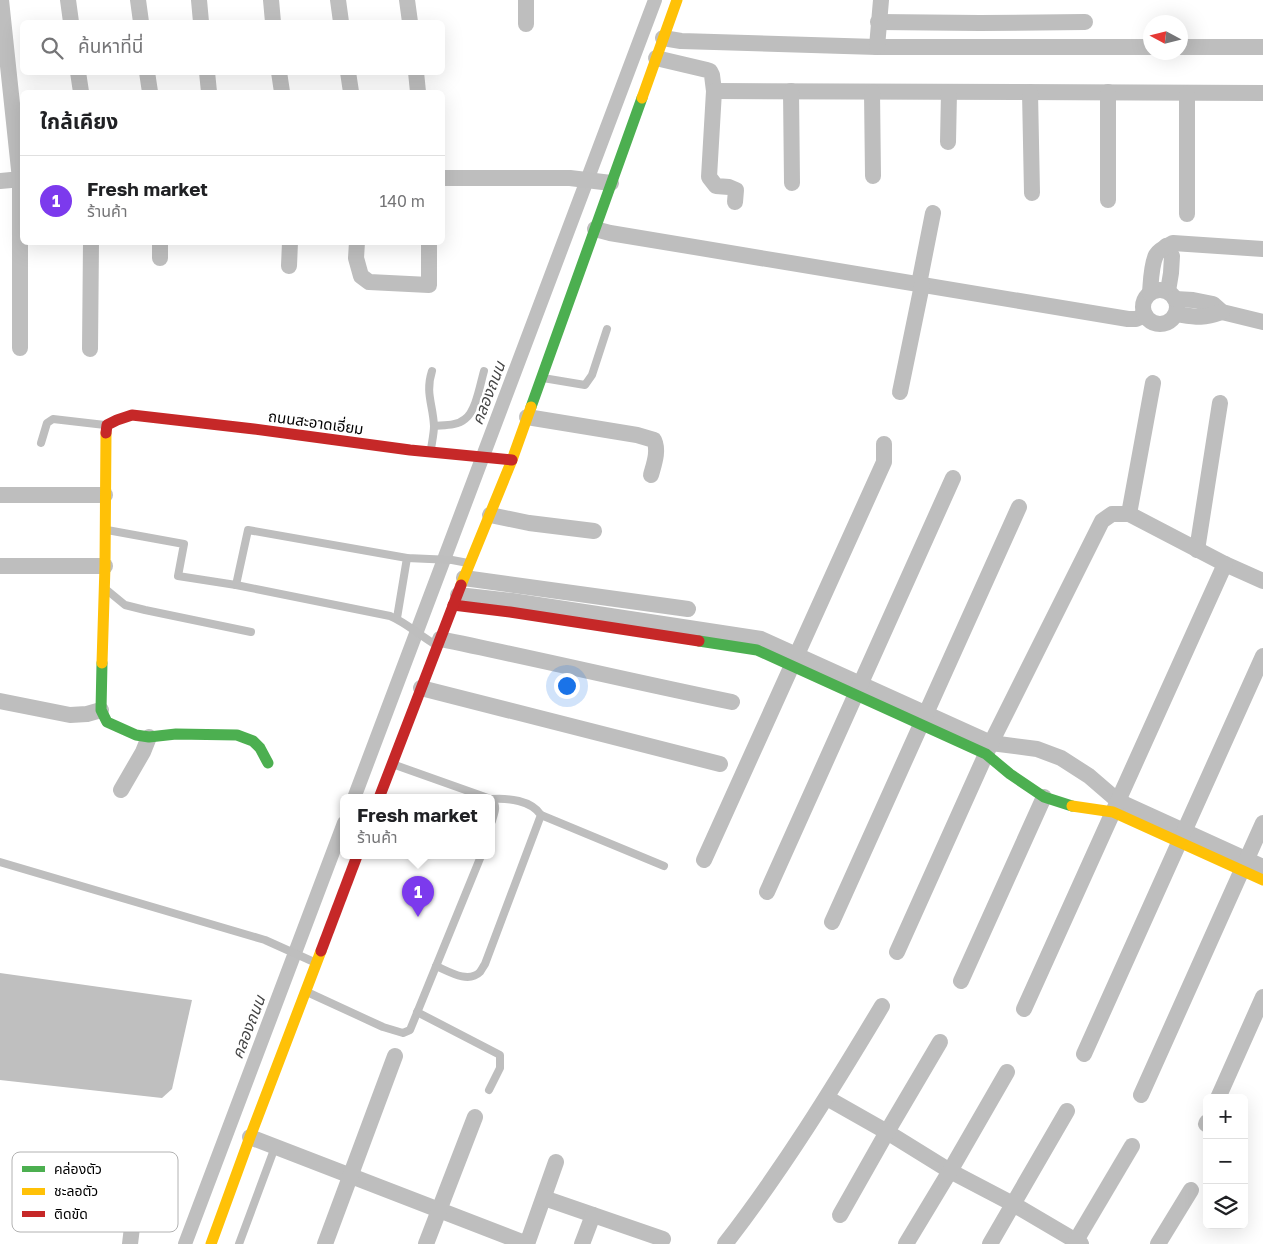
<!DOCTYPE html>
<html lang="th">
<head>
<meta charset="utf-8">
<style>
  body { margin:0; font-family:"Golos Text","Noto Sans Thai",sans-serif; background:#f2f2f2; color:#202124 }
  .controls { position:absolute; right:15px; bottom:15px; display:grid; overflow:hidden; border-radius:8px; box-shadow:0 5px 20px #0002 }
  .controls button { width:45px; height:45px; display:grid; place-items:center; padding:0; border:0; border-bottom:1px solid #e0e0e0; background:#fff; color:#202124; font:25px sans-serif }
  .compass { position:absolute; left:1143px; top:15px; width:45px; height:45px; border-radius:50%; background:#fff; box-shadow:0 5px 20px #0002; rotate:277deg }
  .you { position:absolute; left:566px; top:685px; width:18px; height:18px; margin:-12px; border:4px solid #fff; border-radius:50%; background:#1a73e8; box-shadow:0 0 0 8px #1a73e833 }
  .badge { display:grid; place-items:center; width:32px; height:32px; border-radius:50%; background:#7c3aed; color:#fff; font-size:16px; font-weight:700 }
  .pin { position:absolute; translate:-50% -41px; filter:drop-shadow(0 1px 2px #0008) }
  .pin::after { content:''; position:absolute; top:26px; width:18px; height:15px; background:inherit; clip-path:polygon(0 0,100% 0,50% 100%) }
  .popup { position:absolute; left:340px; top:794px; width:155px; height:65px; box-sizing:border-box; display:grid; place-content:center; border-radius:8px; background:#fff; filter:drop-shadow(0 1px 4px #0005); font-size:16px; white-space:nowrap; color:#757577 }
  .popup b { font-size:19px; color:#202124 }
  .popup::after { content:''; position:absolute; left:50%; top:100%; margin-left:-10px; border:10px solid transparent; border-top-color:#fff }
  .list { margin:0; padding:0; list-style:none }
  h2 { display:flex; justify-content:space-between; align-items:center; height:65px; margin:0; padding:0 20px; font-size:21px }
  h2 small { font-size:16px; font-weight:400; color:#757577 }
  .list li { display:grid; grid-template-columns:32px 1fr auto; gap:15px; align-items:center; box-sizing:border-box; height:90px; padding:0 20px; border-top:1px solid #e0e0e0 }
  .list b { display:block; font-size:19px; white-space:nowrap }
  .list p { margin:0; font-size:16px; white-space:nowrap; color:#757577 }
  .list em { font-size:16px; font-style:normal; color:#757577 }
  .icon { flex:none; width:28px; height:28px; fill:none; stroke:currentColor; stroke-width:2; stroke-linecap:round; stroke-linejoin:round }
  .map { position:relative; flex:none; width:1263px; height:1244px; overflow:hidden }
  .search { position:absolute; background:#fff; box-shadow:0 5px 20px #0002; left:20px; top:20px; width:425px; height:55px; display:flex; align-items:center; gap:12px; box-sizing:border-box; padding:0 18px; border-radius:8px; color:#757577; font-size:19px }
  .panel { position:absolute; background:#fff; box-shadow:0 5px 20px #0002; left:20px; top:90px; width:425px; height:155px; border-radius:8px }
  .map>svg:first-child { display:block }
  .water { fill:#bfbfbf }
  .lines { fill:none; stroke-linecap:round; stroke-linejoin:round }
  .canal { stroke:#bfbfbf; stroke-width:14 }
  .lane { stroke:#bebebe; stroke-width:8 }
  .street { stroke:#bebebe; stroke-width:16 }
  .fast { stroke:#4caf50; stroke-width:11 }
  .slow { stroke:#ffc107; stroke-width:11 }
  .jam { stroke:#c62828; stroke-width:11 }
  .labels { text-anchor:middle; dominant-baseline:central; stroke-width:4.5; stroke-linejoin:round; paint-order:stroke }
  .street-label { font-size:15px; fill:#000; stroke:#fff }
  .water-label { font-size:16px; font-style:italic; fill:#444; stroke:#fff }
  .key { fill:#fff; stroke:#b2b2b2; stroke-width:1 }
  .key-label { font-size:14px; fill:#000 }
</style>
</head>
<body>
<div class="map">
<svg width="1263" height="1244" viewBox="0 0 1263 1244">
  <rect width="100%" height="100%" fill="#fff"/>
  <!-- water -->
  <path class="water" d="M 0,973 L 192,1000 L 172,1089 L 162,1098 L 0,1080 Z"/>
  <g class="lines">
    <!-- canal -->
    <g class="canal">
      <path d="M 354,798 L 655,0"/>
      <path d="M 185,1244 L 344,823"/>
    </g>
    <!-- lane -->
    <g class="lane">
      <path d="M 543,378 L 585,385 L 592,375 L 607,329"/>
      <path d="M 434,426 C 444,425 457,426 465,419 C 476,411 480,385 484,371"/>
      <path d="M 41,443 L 47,423 L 53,419 L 105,425"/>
      <path d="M 431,449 C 432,442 434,433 434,426 C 433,404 425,393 432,371"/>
      <path d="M 107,530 L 184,544 L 178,576 L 236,585 L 390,616 C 407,623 420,636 436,645"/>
      <path d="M 236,585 L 248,530 L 407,558 L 452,560 L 468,563"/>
      <path d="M 108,591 L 125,605 L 145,610 L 251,632"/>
      <path d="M 397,618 L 407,558"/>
      <path d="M 395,765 L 488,798"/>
      <path d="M 492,800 C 498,807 494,813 492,821"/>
      <path d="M 541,815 L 664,866"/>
      <path d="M 0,862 L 265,940 L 314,962"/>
      <path d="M 436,966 C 448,971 468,984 480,972 C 482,969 483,967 485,964 L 541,815 C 531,800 508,798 492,799"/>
      <path d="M 307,992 L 383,1027 L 403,1033 L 410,1030 L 481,856"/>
      <path d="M 417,1012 L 500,1055 L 500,1068 L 489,1090"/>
      <path d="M 239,1244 L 275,1147"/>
    </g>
    <!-- street -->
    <g class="street">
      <path d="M 1,0 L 20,179 L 20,348"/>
      <path d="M 68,0 L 71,22"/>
      <path d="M 138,0 L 141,22"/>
      <path d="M 199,0 L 201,22"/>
      <path d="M 271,0 L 273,22"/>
      <path d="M 338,0 L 341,22"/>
      <path d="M 407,0 L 410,22"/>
      <path d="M 526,0 L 526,24"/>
      <path d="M 878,22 L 980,23 L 1085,22"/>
      <path d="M 663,38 L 681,41 L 877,47 L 1150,47"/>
      <path d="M 877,47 L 881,0"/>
      <path d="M 1180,47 L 1263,47"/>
      <path d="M 656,58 L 707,70 L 710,71 L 712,75 L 714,91 L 709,177 L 716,186 L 729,187 L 736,190 L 735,202"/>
      <path d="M 78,72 L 81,92"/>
      <path d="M 147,72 L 150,92"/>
      <path d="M 207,72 L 209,92"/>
      <path d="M 279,72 L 282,92"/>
      <path d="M 348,72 L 351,92"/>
      <path d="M 416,72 L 418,92"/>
      <path d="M 714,91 L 1263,93"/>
      <path d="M 791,91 L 792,183"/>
      <path d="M 872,92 L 873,176"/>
      <path d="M 1030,92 L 1032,193"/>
      <path d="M 1187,93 L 1187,214"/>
      <path d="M 948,142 L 949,92"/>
      <path d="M 442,178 L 570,178 L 611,183"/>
      <path d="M 0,181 L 22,179"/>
      <path d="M 1108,200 L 1108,92"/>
      <path d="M 595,229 L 610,233 L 1128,319 L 1136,319 L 1145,315"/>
      <path d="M 160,242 L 160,258"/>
      <path d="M 357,242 L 356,258 L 361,276 L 369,282 L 429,285 L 429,242"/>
      <path d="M 1166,246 L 1172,256 L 1171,273 L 1168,291"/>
      <path d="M 289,266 L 290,242"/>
      <path d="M 919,284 L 933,213"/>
      <circle cx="1160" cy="307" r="17"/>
      <path d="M 1150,293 C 1151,281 1151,266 1156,255 C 1159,250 1167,246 1173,243 L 1263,249"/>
      <path d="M 1175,299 L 1193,300 L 1213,304 L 1222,312 L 1263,322"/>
      <path d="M 1176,314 C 1196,317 1202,319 1222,312"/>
      <path d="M 90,349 L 91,242"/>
      <path d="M 900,392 L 922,285"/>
      <path d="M 527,417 L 637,435 L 654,440 C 659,451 654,464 651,475"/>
      <path d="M 0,495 L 105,495"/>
      <path d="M 1129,514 L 1153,383"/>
      <path d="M 490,515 L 529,523 L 594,531"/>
      <path d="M 1197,550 L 1220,403"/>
      <path d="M 0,566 L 105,566"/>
      <path d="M 464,578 L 688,609"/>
      <path d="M 458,595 L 512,601 L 761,639 L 991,743 L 1037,749 L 1061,758 L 1089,776 L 1118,801 L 1263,867"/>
      <path d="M 440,639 C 538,659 634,682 732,702"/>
      <path d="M 421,688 L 720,764"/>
      <path d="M 0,701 L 70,715 L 87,714 L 101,710"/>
      <path d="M 121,790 L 143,752 L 149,737"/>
      <path d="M 704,860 L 884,462 L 884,444"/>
      <path d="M 767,892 L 953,478"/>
      <path d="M 832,922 L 1019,507"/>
      <path d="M 897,952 L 991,743 L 1102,521 L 1112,514 L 1129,514 L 1225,564 L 1263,581"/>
      <path d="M 961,981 L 1044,797"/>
      <path d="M 1024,1009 L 1225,564"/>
      <path d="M 1084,1054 L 1263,656"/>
      <path d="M 1141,1095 L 1263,823"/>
      <path d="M 827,1098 L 887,1132 L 950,1171 L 1013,1204 L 1081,1244"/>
      <path d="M 1218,1098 L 1263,997"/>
      <path d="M 1206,1124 L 1207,1122"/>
      <path d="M 250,1137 L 527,1244 L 556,1162"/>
      <path d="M 544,1198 L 663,1239"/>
      <path d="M 840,1215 L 887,1132 L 940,1042"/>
      <path d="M 130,1244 L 135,1202"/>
      <path d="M 325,1244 L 395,1056"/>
      <path d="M 426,1244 L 475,1117"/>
      <path d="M 582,1244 L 593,1215"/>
      <path d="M 725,1244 C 783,1169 833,1088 882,1006"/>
      <path d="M 906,1244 L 950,1171 L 1007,1072"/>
      <path d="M 990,1244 L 1067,1111"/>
      <path d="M 1074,1244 L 1132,1146"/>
      <path d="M 1158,1244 L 1191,1190"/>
    </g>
    <!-- fast -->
    <g class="fast">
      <path d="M 531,407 L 642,98"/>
      <path d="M 699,641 L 757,650 L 986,754 L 1010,774 L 1044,797 L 1072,806"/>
      <path d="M 102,663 L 101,710 L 107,722 L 136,735 L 149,737 L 176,734 L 237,735 L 253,741 L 260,748 L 268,763"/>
    </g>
    <!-- slow -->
    <g class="slow">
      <path d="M 642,98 L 677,0"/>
      <path d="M 461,585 L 512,460 L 531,407"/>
      <path d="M 102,663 L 105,566 L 106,433"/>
      <path d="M 1072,806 L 1113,812 L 1263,880"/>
      <path d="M 211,1244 L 250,1137 L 321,951"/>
    </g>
    <!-- jam -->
    <g class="jam">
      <path d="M 106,433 L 107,425 L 117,420 L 132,415 L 254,429 L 410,450 L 512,460"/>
      <path d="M 453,605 L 510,612 L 699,641"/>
      <path d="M 379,798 L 461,585"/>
      <path d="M 321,951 L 357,856"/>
    </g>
  </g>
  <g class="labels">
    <!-- street labels -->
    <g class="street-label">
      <text transform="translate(316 422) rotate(8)">ถนนสะอาดเอี่ยม</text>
    </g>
    <!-- water labels -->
    <g class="water-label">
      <text transform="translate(488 393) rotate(-69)">คลองถนน</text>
      <text transform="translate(248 1027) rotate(-69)">คลองถนน</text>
    </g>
  </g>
  <!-- legend -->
  <rect x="12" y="1152" width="166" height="80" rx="8" class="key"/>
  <rect x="22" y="1166" width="23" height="6" fill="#4caf50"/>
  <rect x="22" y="1188" width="23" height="7" fill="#ffc107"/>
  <rect x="22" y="1211" width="23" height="6" fill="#c62828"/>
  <g class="key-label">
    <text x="54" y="1174">คล่องตัว</text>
    <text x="54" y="1196">ชะลอตัว</text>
    <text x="54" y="1219">ติดขัด</text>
  </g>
</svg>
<div class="controls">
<button>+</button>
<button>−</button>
<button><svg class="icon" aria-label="layers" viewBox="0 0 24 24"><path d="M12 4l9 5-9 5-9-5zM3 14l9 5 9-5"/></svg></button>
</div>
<svg class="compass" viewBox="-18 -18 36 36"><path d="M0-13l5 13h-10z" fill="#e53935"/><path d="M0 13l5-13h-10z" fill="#757577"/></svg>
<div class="you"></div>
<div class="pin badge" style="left:418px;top:917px">1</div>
<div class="popup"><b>Fresh market</b>ร้านค้า</div>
<div class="search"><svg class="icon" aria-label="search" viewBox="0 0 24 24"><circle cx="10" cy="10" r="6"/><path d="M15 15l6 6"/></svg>ค้นหาที่นี่</div>
<section class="panel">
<h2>ใกล้เคียง<small></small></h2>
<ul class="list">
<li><span class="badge">1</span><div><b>Fresh market</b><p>ร้านค้า</p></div><em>140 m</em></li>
</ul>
</section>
</div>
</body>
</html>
